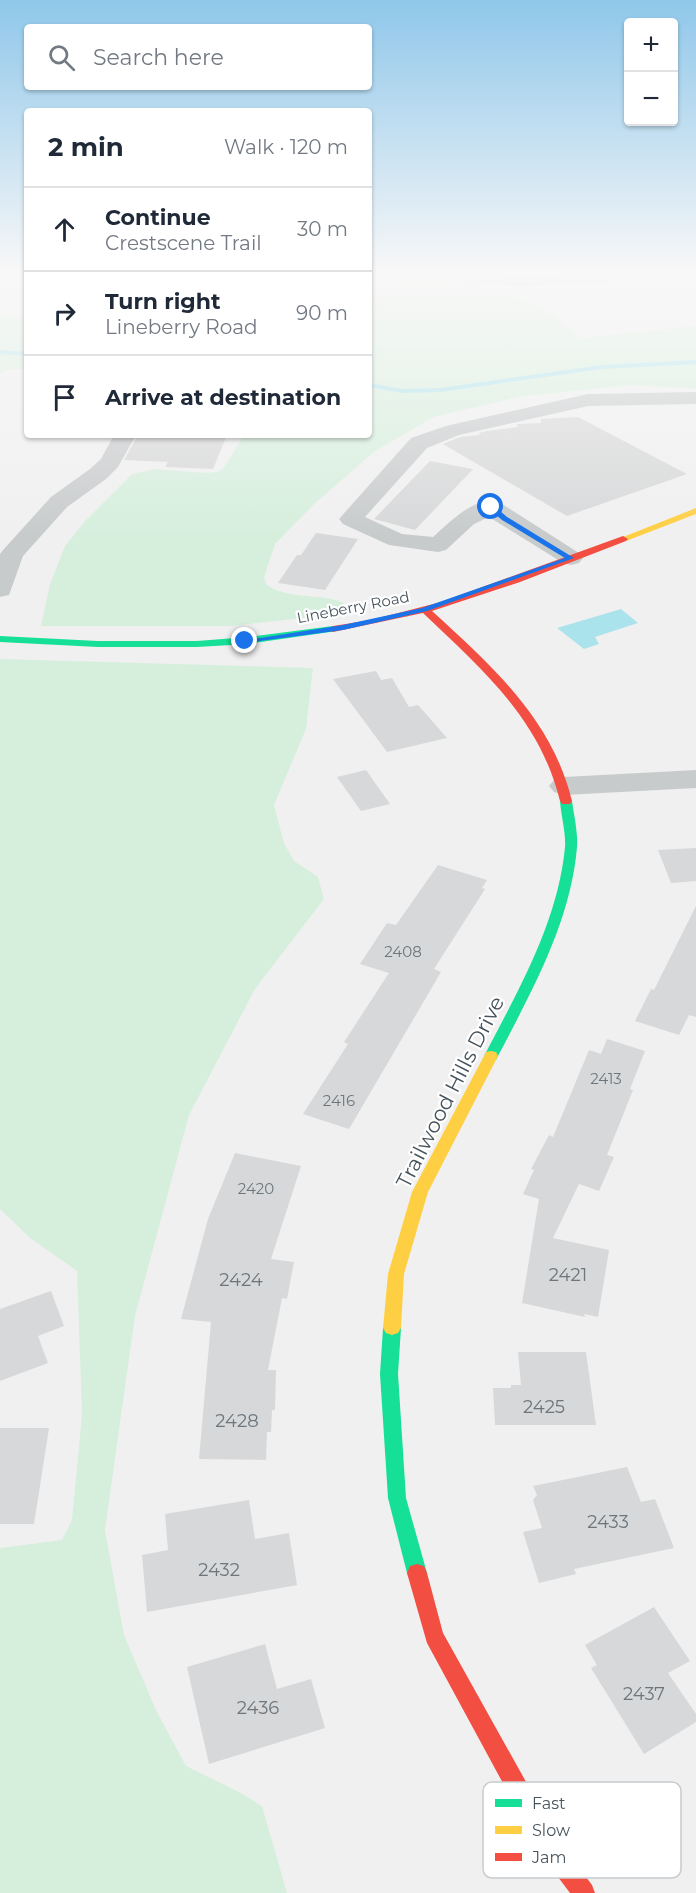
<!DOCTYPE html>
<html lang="en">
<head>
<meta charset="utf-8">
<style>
  body { margin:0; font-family:Montserrat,sans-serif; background:#f6f6f7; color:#1f2937 }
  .controls { position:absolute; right:18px; top:18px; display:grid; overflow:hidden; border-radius:6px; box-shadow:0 2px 4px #0004 }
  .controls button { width:54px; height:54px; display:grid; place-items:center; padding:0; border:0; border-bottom:2px solid #e0e1e3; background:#fff; color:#1f2937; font:30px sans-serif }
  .stop { position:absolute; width:18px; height:18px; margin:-14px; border:4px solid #1a73e8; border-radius:50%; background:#fff }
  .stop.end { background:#1a73e8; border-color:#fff; box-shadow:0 2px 6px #0008 }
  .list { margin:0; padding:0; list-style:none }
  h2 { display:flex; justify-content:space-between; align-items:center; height:78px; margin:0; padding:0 24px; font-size:26px }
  h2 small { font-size:20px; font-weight:400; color:#747a83 }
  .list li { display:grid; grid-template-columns:39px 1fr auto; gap:18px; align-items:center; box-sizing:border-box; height:84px; padding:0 24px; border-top:2px solid #e0e1e3 }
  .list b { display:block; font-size:22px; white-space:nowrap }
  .list p { margin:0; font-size:20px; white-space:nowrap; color:#747a83 }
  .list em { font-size:20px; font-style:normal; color:#747a83 }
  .icon { flex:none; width:33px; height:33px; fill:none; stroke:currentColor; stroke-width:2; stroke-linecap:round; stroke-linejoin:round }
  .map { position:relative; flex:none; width:696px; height:1893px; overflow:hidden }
  .search { position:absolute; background:#fff; box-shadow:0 2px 4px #0004; left:24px; top:24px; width:348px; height:66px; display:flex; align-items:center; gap:15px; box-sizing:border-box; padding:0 21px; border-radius:6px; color:#747a83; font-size:22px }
  .panel { position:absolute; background:#fff; box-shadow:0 2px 4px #0004; left:24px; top:108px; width:348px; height:330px; border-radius:6px }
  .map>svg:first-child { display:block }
  .green { fill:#d6efdd }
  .water { fill:#abe3ec }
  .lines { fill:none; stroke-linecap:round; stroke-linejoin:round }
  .stream { fill:#abe3ec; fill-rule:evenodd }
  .building { fill:#d7d8d9 }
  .street { fill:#c8cbcc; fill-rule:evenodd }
  .fast { fill:#16e098; fill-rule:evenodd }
  .slow { fill:#ffcf43; fill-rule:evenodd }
  .jam { fill:#f24e42; fill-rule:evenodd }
  .route { fill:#1a73e8 }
  .labels { text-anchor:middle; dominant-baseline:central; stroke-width:4.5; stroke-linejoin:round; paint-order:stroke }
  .far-street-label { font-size:15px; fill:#48545c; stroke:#fff }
  .number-label { font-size:15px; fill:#6d767c }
  .near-number-label { font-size:18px; fill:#6d767c }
  .near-street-label { font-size:21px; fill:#48545c; stroke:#fff }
  .key { fill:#fff; stroke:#c8ccce; stroke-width:1.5 }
  .key-label { font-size:16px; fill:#48545c }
</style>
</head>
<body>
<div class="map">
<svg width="696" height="1893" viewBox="0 0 696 1893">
  <rect width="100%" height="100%" fill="#f1f0f0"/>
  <!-- green -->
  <g class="green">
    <path d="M 369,282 C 400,282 446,278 475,284 C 516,291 550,312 581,338 L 696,326 L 696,389 L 632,385 L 518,397 L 434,417 L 375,451 L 314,504 L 275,544 L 264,577 L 266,584 C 287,601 320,592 344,603 L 344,607 L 331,615 L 230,626 L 41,626 L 50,584 L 65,546 L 86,520 L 132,474 L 155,469 L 206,473 L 217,472 L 223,469 L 244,435 L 369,435 Z"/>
    <path d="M 0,315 L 27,319 L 27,370 L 12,369 L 0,373 Z"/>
    <path d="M 0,659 L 313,668 L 306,729 L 274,805 L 284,843 L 294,861 L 318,877 L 324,899 L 255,989 L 189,1115 L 135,1316 L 105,1530 L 124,1635 L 156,1710 L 186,1766 L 239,1792 L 262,1806 L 287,1893 L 0,1893 L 0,1548 L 62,1540 L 72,1520 L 82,1414 L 77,1271 L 30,1238 L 0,1209 Z"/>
  </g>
  <!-- water -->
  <path class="water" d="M 621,609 L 638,623 L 595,637 L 599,644 L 584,649 L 557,628 Z"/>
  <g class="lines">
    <!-- stream -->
    <g class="stream">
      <path d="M 0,350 L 27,352 L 27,356 L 0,354 Z"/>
      <path d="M 696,360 L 696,364 L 602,369 L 440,392 L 402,393 L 369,387 L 369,383 L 402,389 L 440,388 L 602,365 Z"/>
    </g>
  </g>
  <!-- building -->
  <g class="building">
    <path d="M 578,417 L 687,474 L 567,516 L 443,444 L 460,437 L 480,435 L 479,433 L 487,431 L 518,427 L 517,424 L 520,424 L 541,423 L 541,419 Z"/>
    <path d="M 138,435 L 227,435 L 213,469 L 165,467 L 168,462 L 124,460 Z"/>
    <path d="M 430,461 L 473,469 L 415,530 L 374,519 Z"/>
    <path d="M 316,533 L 358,539 L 325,590 L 278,583 L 297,555 L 301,555 Z"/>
    <path d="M 376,671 L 381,680 L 392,678 L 409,707 L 418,705 L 447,738 L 387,752 L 333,679 Z"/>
    <path d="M 366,770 L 390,804 L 361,811 L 337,777 Z"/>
    <path d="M 696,848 L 696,881 L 671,883 L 658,850 Z"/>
    <path d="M 438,865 L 487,880 L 482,888 L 485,889 L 434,969 L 441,972 L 349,1129 L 303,1114 L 348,1044 L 344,1042 L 389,973 L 360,964 L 387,923 L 396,925 Z"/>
    <path d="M 696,906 L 696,1017 L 689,1015 L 679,1035 L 635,1021 L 651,989 L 654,990 Z"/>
    <path d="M 607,1039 L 645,1051 L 630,1089 L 633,1090 L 607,1155 L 614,1157 L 599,1191 L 579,1184 L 553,1238 L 609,1250 L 598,1317 L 584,1314 L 585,1317 L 522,1303 L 539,1199 L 523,1194 L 534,1170 L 531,1169 L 549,1135 L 553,1137 L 589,1050 L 601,1054 Z"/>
    <path d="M 235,1153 L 301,1166 L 271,1259 L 294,1262 L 287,1299 L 282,1298 L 268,1370 L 276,1370 L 275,1410 L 272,1410 L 271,1432 L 267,1432 L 266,1460 L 199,1459 L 211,1322 L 181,1319 L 208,1219 Z"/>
    <path d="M 51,1291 L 64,1326 L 38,1336 L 48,1363 L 0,1381 L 0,1309 Z"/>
    <path d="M 518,1352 L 586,1352 L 596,1425 L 495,1425 L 493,1388 L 511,1388 L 511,1385 L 521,1385 Z"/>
    <path d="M 0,1428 L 49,1428 L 34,1524 L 0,1524 Z"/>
    <path d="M 627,1467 L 641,1502 L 655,1499 L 674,1548 L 574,1569 L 576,1574 L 539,1583 L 523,1532 L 542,1528 L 533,1500 L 537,1495 L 533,1486 Z"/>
    <path d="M 249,1500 L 255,1539 L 289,1533 L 297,1585 L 147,1612 L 142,1555 L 168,1550 L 165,1514 Z"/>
    <path d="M 654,1607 L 690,1661 L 668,1673 L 696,1714 L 696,1722 L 644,1754 L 591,1668 L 597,1665 L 585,1645 Z"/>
    <path d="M 265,1644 L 277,1689 L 311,1679 L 325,1728 L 209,1764 L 187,1667 Z"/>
  </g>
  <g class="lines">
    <!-- street -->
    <g class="street">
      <path d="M 369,271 L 485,272 L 518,277 L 636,271 L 641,275 L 638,279 L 632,280 L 518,287 L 485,282 L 369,278 Z"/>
      <path d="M 696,392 L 696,404 L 588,406 L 459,435 L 427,448 L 365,517 L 402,534 L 433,537 C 450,522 474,496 499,502 L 579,553 L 583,558 L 579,563 L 571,565 L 563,563 L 489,517 L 474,524 L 446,550 L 438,552 L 389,545 L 343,524 L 339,519 L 411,438 L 446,426 L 588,394 Z"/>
      <path d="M 114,435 L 136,435 L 118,467 L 106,479 L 67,507 L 23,556 L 9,595 L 0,597 L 0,554 L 4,549 L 51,497 L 90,469 L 101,459 Z"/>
      <path d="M 696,770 L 696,788 L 564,795 L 554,792 L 549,786 L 554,780 L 564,777 Z"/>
    </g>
    <!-- fast -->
    <g class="fast">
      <path d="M 333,626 L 338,629 L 337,631 L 248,644 L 197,647 L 98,647 L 0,642 L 0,636 L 98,641 L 197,641 L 248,637 Z"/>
      <path d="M 566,797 L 572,801 C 574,816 578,831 577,847 C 571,921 532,991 498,1056 L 496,1060 L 486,1060 L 484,1056 C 518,991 558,922 565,847 C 566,832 561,816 560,801 Z"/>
      <path d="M 392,1321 L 398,1323 L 401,1328 L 398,1374 L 406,1498 L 427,1573 L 424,1580 L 417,1582 L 410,1580 L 407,1573 L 388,1498 L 380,1374 L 383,1328 L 386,1323 Z"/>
    </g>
    <!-- slow -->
    <g class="slow">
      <path d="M 696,508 L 696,514 L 626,541 L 618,539 Z"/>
      <path d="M 491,1051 L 496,1052 L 498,1056 L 428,1192 L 404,1274 L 401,1328 L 398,1333 L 392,1335 L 386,1333 L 383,1328 L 388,1274 L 412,1192 L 484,1056 L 486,1052 Z"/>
    </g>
    <!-- jam -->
    <g class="jam">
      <path d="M 623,536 L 628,539 L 626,541 L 520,582 L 432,611 C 492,666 552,719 572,801 L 570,804 L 562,804 L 560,801 C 540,719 482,669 423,613 L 333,632 L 328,629 L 333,626 L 371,620 L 441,602 Z"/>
      <path d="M 417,1564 L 424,1566 L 427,1573 L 443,1633 L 559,1841 L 592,1885 L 595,1893 L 570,1893 L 543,1857 L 427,1643 L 407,1573 L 410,1566 Z"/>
    </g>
  </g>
  <!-- sky -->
  <linearGradient id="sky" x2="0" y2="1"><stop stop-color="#8fc7ea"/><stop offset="0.51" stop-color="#f9f8f8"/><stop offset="1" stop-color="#f9f8f8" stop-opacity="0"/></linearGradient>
  <rect width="696" height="536" fill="url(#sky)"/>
  <!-- route -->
  <path class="route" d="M 488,505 L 493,505 L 507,517 L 574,558 L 427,611 L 343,630 L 245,643 L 242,641 L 343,625 L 422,608 L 565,558 L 502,520 L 488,508 Z"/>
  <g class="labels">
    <!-- far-street labels -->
    <g class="far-street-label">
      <text transform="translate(353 607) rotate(-11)">Lineberry Road</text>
    </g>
    <!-- number labels -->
    <g class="number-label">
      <text x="403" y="951">2408</text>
      <text x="606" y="1078">2413</text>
      <text x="339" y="1100">2416</text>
      <text x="256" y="1188">2420</text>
    </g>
    <!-- near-number labels -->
    <g class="near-number-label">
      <text x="568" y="1275">2421</text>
      <text x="241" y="1280">2424</text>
      <text x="544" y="1407">2425</text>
      <text x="237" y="1421">2428</text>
      <text x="608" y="1522">2433</text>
      <text x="219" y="1570">2432</text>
      <text x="644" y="1694">2437</text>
      <text x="258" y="1708">2436</text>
    </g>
    <!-- near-street labels -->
    <g class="near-street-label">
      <text transform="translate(450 1092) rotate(-63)">Trailwood Hills Drive</text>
    </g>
  </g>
  <!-- legend -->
  <rect x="483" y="1782" width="198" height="96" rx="9" class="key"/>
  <rect x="495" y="1799" width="27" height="8" fill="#16e098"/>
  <rect x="495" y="1826" width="27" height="8" fill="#ffcf43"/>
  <rect x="495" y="1853" width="27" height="8" fill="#f24e42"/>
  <g class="key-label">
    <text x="532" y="1809">Fast</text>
    <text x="532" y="1836">Slow</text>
    <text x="532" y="1863">Jam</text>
  </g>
</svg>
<div class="controls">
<button>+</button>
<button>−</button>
</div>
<div class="stop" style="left:491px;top:507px"></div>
<div class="stop end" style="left:245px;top:641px"></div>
<div class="search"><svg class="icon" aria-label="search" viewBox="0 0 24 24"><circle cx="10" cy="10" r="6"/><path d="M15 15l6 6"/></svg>Search here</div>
<section class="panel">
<h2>2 min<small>Walk · 120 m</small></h2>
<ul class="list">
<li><svg class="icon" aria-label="ahead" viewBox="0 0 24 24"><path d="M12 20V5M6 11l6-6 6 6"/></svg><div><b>Continue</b><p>Crestscene Trail</p></div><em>30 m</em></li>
<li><svg class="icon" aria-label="right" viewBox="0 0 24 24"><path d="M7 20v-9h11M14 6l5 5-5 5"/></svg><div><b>Turn right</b><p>Lineberry Road</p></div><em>90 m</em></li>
<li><svg class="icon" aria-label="arrive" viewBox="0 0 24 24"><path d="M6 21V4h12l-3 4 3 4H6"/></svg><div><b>Arrive at destination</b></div></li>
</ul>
</section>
</div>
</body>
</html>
